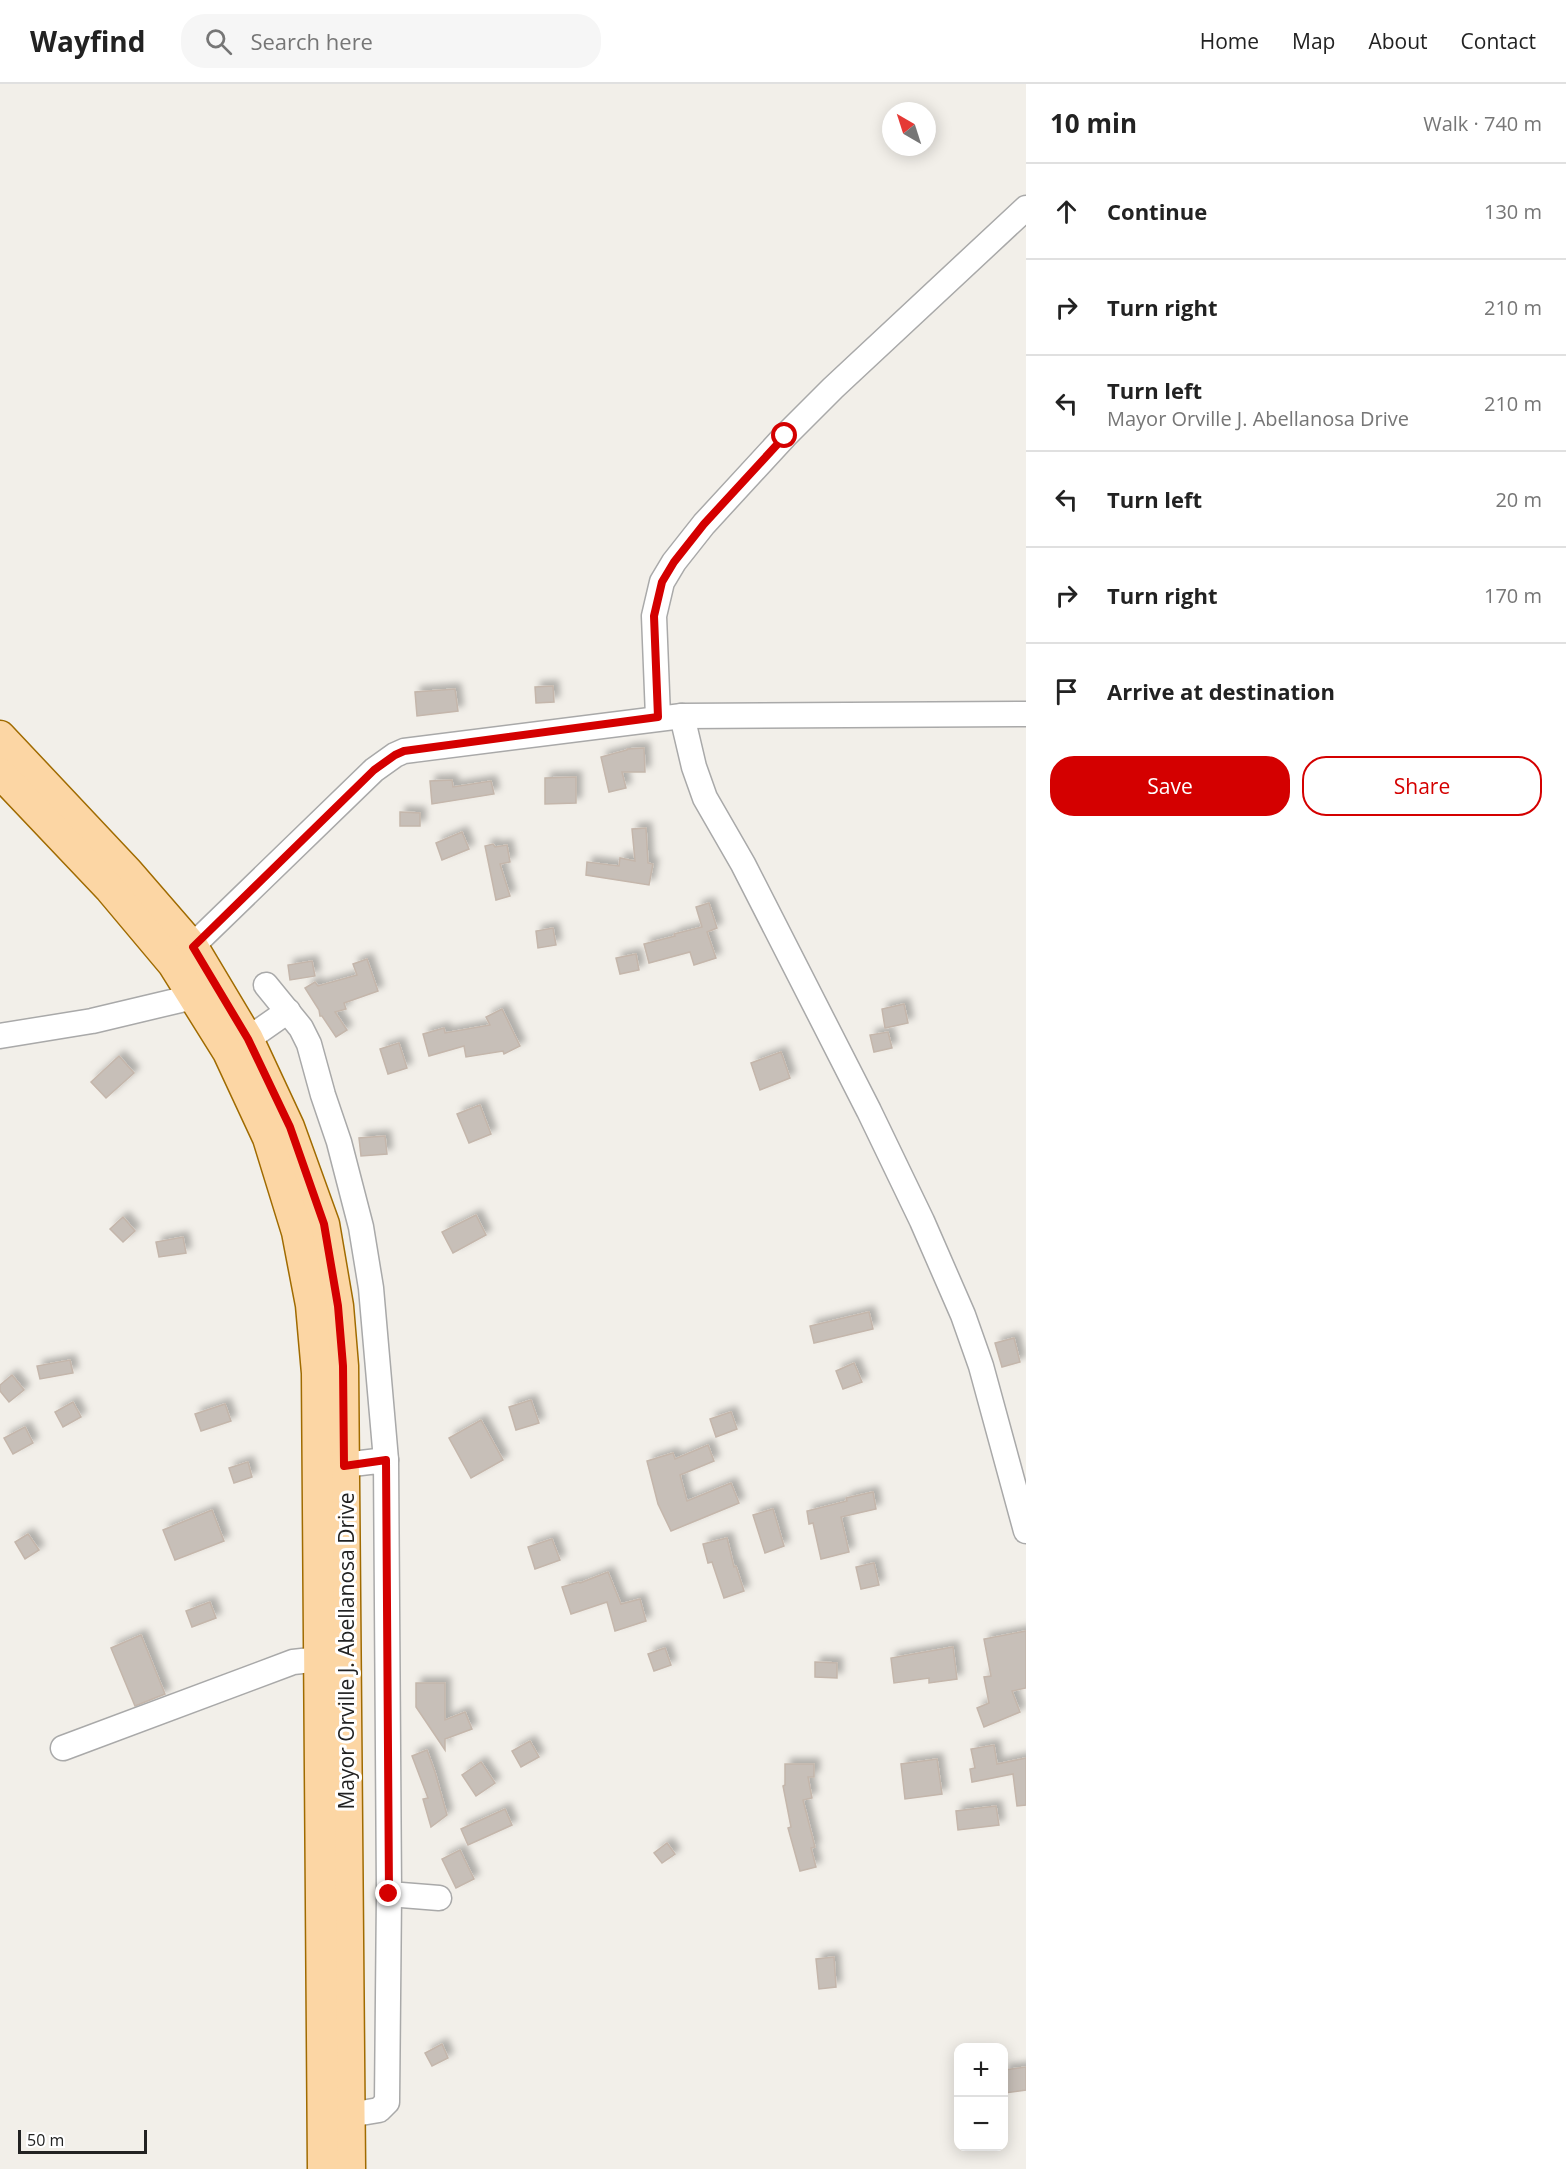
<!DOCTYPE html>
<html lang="en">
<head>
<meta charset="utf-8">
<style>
  body { margin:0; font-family:"Open Sans",sans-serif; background:#f6f6f6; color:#222 }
  .controls { position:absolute; right:18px; bottom:18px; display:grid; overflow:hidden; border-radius:12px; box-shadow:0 3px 15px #0003 }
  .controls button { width:54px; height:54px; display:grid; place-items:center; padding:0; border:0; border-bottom:2px solid #e0e0e0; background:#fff; color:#222; font:30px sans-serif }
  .compass { position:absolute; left:882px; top:18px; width:54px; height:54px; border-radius:50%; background:#fff; box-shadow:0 3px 15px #0003; rotate:321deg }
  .scale { position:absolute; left:18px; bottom:15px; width:129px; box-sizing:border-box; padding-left:6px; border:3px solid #222; border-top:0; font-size:16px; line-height:21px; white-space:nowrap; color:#222; -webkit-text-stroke:4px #fff; paint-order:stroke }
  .stop { position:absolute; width:18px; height:18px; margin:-14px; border:4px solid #d40000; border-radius:50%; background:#fff }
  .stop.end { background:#d40000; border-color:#fff; box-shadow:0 2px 6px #0008 }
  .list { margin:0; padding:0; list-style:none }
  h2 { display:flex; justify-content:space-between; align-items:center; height:78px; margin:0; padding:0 24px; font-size:26px }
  h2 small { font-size:20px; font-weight:400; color:#767676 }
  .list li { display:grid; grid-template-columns:39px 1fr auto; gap:18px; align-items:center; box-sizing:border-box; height:96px; padding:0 24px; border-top:2px solid #e0e0e0 }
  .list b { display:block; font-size:22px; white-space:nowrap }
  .list p { margin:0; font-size:20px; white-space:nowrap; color:#767676 }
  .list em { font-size:20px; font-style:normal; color:#767676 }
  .actions { display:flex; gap:12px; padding:18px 24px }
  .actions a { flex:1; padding:14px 0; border:2px solid #d40000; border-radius:24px; text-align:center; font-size:21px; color:#d40000 }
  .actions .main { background:#d40000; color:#fff }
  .icon { flex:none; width:33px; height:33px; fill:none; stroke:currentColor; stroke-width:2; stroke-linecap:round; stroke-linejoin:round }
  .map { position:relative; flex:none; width:1026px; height:2085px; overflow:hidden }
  header { display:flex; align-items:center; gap:36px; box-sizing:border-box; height:84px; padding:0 30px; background:#fff; border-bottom:2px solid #e0e0e0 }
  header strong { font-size:28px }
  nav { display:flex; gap:33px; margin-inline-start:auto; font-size:21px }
  .search { width:420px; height:54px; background:#f6f6f6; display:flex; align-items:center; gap:15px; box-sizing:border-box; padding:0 21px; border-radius:24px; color:#767676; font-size:22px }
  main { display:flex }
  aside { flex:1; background:#fff }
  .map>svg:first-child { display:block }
  .building { fill:#c7bfb8; stroke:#c4b6ab; stroke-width:1.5; filter:url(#shadow) }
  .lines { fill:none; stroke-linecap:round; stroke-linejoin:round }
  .minor-casing { stroke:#a9a9a9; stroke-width:27 }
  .major-casing { stroke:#a06b00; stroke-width:33 }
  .minor { stroke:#fff; stroke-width:24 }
  .major { stroke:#fcd6a4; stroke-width:30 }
  .route { stroke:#d40000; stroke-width:8 }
  .labels { text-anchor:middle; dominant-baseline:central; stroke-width:6; stroke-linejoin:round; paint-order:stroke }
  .street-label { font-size:21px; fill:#222; stroke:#fff }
</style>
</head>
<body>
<header>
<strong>Wayfind</strong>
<div class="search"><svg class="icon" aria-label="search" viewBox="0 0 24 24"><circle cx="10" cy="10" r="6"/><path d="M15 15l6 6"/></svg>Search here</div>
<nav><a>Home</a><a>Map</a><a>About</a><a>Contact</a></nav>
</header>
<main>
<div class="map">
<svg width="1026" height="2085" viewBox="0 0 1026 2085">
  <defs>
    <filter id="shadow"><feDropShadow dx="5.5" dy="-5.5" stdDeviation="3" flood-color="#0004"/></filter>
  </defs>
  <rect width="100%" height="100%" fill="#f2efe9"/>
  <!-- building -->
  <g class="building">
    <path d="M 553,602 L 554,618 L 536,619 L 535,603 Z"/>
    <path d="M 455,605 L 458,627 L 417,632 L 415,608 Z"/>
    <path d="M 644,664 L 645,688 L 622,688 L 626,704 L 609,708 L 601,673 L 627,666 L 627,665 Z"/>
    <path d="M 576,693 L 576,719 L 545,720 L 545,694 Z"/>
    <path d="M 452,696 L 453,703 L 491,697 L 494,710 L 432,720 L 430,697 Z"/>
    <path d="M 400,728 L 420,729 L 420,742 L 400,742 Z"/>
    <path d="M 646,744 L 648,779 L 653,780 L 649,801 L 586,791 L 587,778 L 619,782 L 620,774 L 635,777 L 632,745 Z"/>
    <path d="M 462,748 L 469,765 L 442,776 L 436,759 Z"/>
    <path d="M 493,760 L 495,763 L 507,761 L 510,778 L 500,780 L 510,812 L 496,816 L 485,762 Z"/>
    <path d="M 709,819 L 717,844 L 707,848 L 716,874 L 694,881 L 690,868 L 649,879 L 644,860 L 675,852 L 674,850 L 702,843 L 696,823 Z"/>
    <path d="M 553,844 L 556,861 L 538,864 L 536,847 Z"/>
    <path d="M 636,870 L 639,886 L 620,890 L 616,874 Z"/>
    <path d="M 367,875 L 378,907 L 344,919 L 346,925 L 335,928 L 347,946 L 336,953 L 322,932 L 320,932 L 319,926 L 305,904 L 315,898 L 318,902 L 357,891 L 353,880 Z"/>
    <path d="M 312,877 L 315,892 L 290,896 L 288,881 Z"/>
    <path d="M 904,920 L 908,939 L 885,944 L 882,925 Z"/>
    <path d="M 502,925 L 520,962 L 504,970 L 503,967 L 466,973 L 464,962 L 429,972 L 423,950 L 444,944 L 445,949 L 490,941 L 486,933 Z"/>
    <path d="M 888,948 L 892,964 L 874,968 L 870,951 Z"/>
    <path d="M 399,959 L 407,984 L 388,990 L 380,965 Z"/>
    <path d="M 781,968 L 790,994 L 760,1006 L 751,979 Z"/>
    <path d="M 119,972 L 134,989 L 106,1014 L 91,998 Z"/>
    <path d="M 480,1021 L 491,1050 L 469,1059 L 457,1030 Z"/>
    <path d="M 385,1052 L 387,1070 L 361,1072 L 359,1054 Z"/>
    <path d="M 476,1131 L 486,1151 L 453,1169 L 442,1148 Z"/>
    <path d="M 123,1133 L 135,1147 L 123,1158 L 110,1145 Z"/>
    <path d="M 183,1153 L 186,1169 L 159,1173 L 156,1158 Z"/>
    <path d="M 869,1228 L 873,1245 L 814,1259 L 810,1242 Z"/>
    <path d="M 1014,1254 L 1020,1278 L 1002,1283 L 995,1259 Z"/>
    <path d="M 70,1276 L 73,1289 L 40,1295 L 37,1282 Z"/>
    <path d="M 854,1279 L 862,1298 L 843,1305 L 836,1287 Z"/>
    <path d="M 12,1291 L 24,1306 L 9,1318 L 0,1307 L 0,1301 Z"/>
    <path d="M 531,1316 L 539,1339 L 516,1346 L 509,1323 Z"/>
    <path d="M 73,1318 L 81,1333 L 63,1343 L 55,1328 Z"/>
    <path d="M 225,1320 L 231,1337 L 201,1347 L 195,1330 Z"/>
    <path d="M 731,1328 L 737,1345 L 716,1353 L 710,1335 Z"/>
    <path d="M 481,1336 L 503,1376 L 471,1394 L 449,1354 Z"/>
    <path d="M 25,1343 L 33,1359 L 13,1370 L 4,1354 Z"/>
    <path d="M 708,1361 L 714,1377 L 680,1391 L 687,1417 L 731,1399 L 739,1419 L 671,1447 L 658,1420 L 647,1377 L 673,1369 L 675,1375 Z"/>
    <path d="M 248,1378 L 252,1393 L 234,1399 L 229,1384 Z"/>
    <path d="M 873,1408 L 876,1425 L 841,1433 L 849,1468 L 821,1475 L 813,1439 L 809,1440 L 807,1427 L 847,1417 L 846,1414 Z"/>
    <path d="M 773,1425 L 784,1462 L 765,1469 L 753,1431 Z"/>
    <path d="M 212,1426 L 224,1457 L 175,1476 L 163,1446 Z"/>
    <path d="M 28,1450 L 39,1466 L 25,1475 L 15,1458 Z"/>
    <path d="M 727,1454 L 734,1483 L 736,1482 L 744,1507 L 724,1514 L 712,1478 L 708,1479 L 703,1460 Z"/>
    <path d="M 552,1455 L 560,1476 L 535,1485 L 528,1463 Z"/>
    <path d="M 874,1479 L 879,1501 L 861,1505 L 856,1483 Z"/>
    <path d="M 608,1488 L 621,1520 L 640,1515 L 646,1537 L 615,1547 L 607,1518 L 571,1530 L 562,1503 L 579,1498 L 580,1499 Z"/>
    <path d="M 210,1518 L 216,1534 L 192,1543 L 186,1527 Z"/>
    <path d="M 1026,1547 L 1026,1604 L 1012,1607 L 1020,1628 L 984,1643 L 977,1624 L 989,1619 L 984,1593 L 991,1592 L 984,1555 Z"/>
    <path d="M 141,1551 L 165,1610 L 135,1622 L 111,1564 Z"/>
    <path d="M 953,1563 L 957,1595 L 929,1599 L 929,1594 L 894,1599 L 891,1574 Z"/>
    <path d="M 665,1564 L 671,1581 L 654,1587 L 648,1570 Z"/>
    <path d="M 815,1578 L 837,1579 L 837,1594 L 815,1593 Z"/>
    <path d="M 416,1599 L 445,1599 L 445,1636 L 465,1628 L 472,1645 L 445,1655 L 445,1666 L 416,1623 Z"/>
    <path d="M 530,1657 L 539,1673 L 521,1683 L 512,1667 Z"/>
    <path d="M 994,1661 L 997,1680 L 1026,1674 L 1026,1721 L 1017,1722 L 1013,1690 L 972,1698 L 970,1685 L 975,1684 L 971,1665 Z"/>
    <path d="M 427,1666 L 435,1688 L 447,1731 L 431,1743 L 423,1715 L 428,1714 L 412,1672 Z"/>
    <path d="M 937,1675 L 942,1710 L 905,1715 L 901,1680 Z"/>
    <path d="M 481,1678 L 495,1699 L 476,1712 L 462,1691 Z"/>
    <path d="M 785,1680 L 814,1680 L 814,1693 L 808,1693 L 812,1714 L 803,1716 L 815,1763 L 811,1764 L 816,1783 L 800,1787 L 788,1744 L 791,1743 L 783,1702 L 785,1701 Z"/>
    <path d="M 996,1722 L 999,1741 L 958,1746 L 956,1727 Z"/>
    <path d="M 505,1725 L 512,1741 L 468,1761 L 461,1745 Z"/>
    <path d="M 667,1759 L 675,1770 L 662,1779 L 654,1769 Z"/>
    <path d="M 460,1766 L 474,1795 L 456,1804 L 442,1775 Z"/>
    <path d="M 834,1873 L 836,1903 L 819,1905 L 816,1875 Z"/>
    <path d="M 442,1960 L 448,1974 L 432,1982 L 425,1969 Z"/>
    <path d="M 1026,1983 L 1026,2006 L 1005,2009 L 1004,1986 Z"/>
  </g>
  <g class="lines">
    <defs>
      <g id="minor">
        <path d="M 682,632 L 694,683 L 705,714 L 743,780 L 869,1027 L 922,1137 L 963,1231 L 981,1282 L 1026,1447"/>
        <path d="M 658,633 L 654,532 L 662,498 L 674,478 L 704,440 L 785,352 L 833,304 L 1026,124"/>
        <path d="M 180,874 L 374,686 L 395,671 L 404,667 L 682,632 L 1026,630"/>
        <path d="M 266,901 L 301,944 L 309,960 L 323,1011 L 339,1058 L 361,1143 L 371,1204 L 386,1376"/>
        <path d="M 0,952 L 92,937 L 193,913"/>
        <path d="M 248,955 L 288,927"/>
        <path d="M 344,1381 L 386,1376 L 389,1810 L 439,1814"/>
        <path d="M 63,1664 L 293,1578 L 320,1575"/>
        <path d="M 349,2031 L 379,2026 L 387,2018 L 389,1810"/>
      </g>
      <g id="major">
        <path d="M 0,652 L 128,788 L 193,863 L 248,955 L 289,1043 L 324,1140 L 338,1222 L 343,1282 L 350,2085"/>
        <path d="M 0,689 L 110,805 L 173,880 L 228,968 L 268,1054 L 297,1148 L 311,1221 L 317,1289 L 323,2085"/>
      </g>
    </defs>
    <!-- minor casing -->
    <use href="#minor" class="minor-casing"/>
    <!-- major casing -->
    <use href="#major" class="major-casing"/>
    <!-- minor -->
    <use href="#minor" class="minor"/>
    <!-- major -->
    <use href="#major" class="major"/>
  </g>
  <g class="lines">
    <!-- route -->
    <path class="route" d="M 389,1810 L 386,1376 L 344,1382 L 343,1282 L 338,1222 L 324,1140 L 290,1043 L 248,955 L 193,863 L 374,686 L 395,671 L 404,667 L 658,633 L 654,532 L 662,498 L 674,478 L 704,440 L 785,352"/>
  </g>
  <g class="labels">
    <!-- street labels -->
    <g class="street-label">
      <text transform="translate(346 1567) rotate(-90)">Mayor Orville J. Abellanosa Drive</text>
    </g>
  </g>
</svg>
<div class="controls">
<button>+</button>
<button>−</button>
</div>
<svg class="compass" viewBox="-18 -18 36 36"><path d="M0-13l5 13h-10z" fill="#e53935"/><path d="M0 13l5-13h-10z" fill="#767676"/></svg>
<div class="scale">50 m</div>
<div class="stop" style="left:785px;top:352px"></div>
<div class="stop end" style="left:389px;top:1810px"></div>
</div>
<aside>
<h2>10 min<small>Walk · 740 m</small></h2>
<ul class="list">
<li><svg class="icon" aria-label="ahead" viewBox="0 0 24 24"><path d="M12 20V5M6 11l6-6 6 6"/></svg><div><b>Continue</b></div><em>130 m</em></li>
<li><svg class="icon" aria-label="right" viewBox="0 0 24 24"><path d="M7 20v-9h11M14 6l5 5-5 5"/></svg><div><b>Turn right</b></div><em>210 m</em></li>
<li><svg class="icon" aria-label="left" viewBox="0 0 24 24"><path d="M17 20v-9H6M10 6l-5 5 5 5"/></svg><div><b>Turn left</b><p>Mayor Orville J. Abellanosa Drive</p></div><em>210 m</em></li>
<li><svg class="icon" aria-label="left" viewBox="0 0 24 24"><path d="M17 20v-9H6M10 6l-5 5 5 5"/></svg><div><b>Turn left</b></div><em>20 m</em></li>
<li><svg class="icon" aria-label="right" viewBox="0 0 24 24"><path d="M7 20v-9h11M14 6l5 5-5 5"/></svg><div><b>Turn right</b></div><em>170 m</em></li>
<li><svg class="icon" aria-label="arrive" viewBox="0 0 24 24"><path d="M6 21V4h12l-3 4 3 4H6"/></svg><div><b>Arrive at destination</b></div></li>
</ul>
<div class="actions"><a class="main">Save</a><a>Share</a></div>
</aside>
</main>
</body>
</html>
